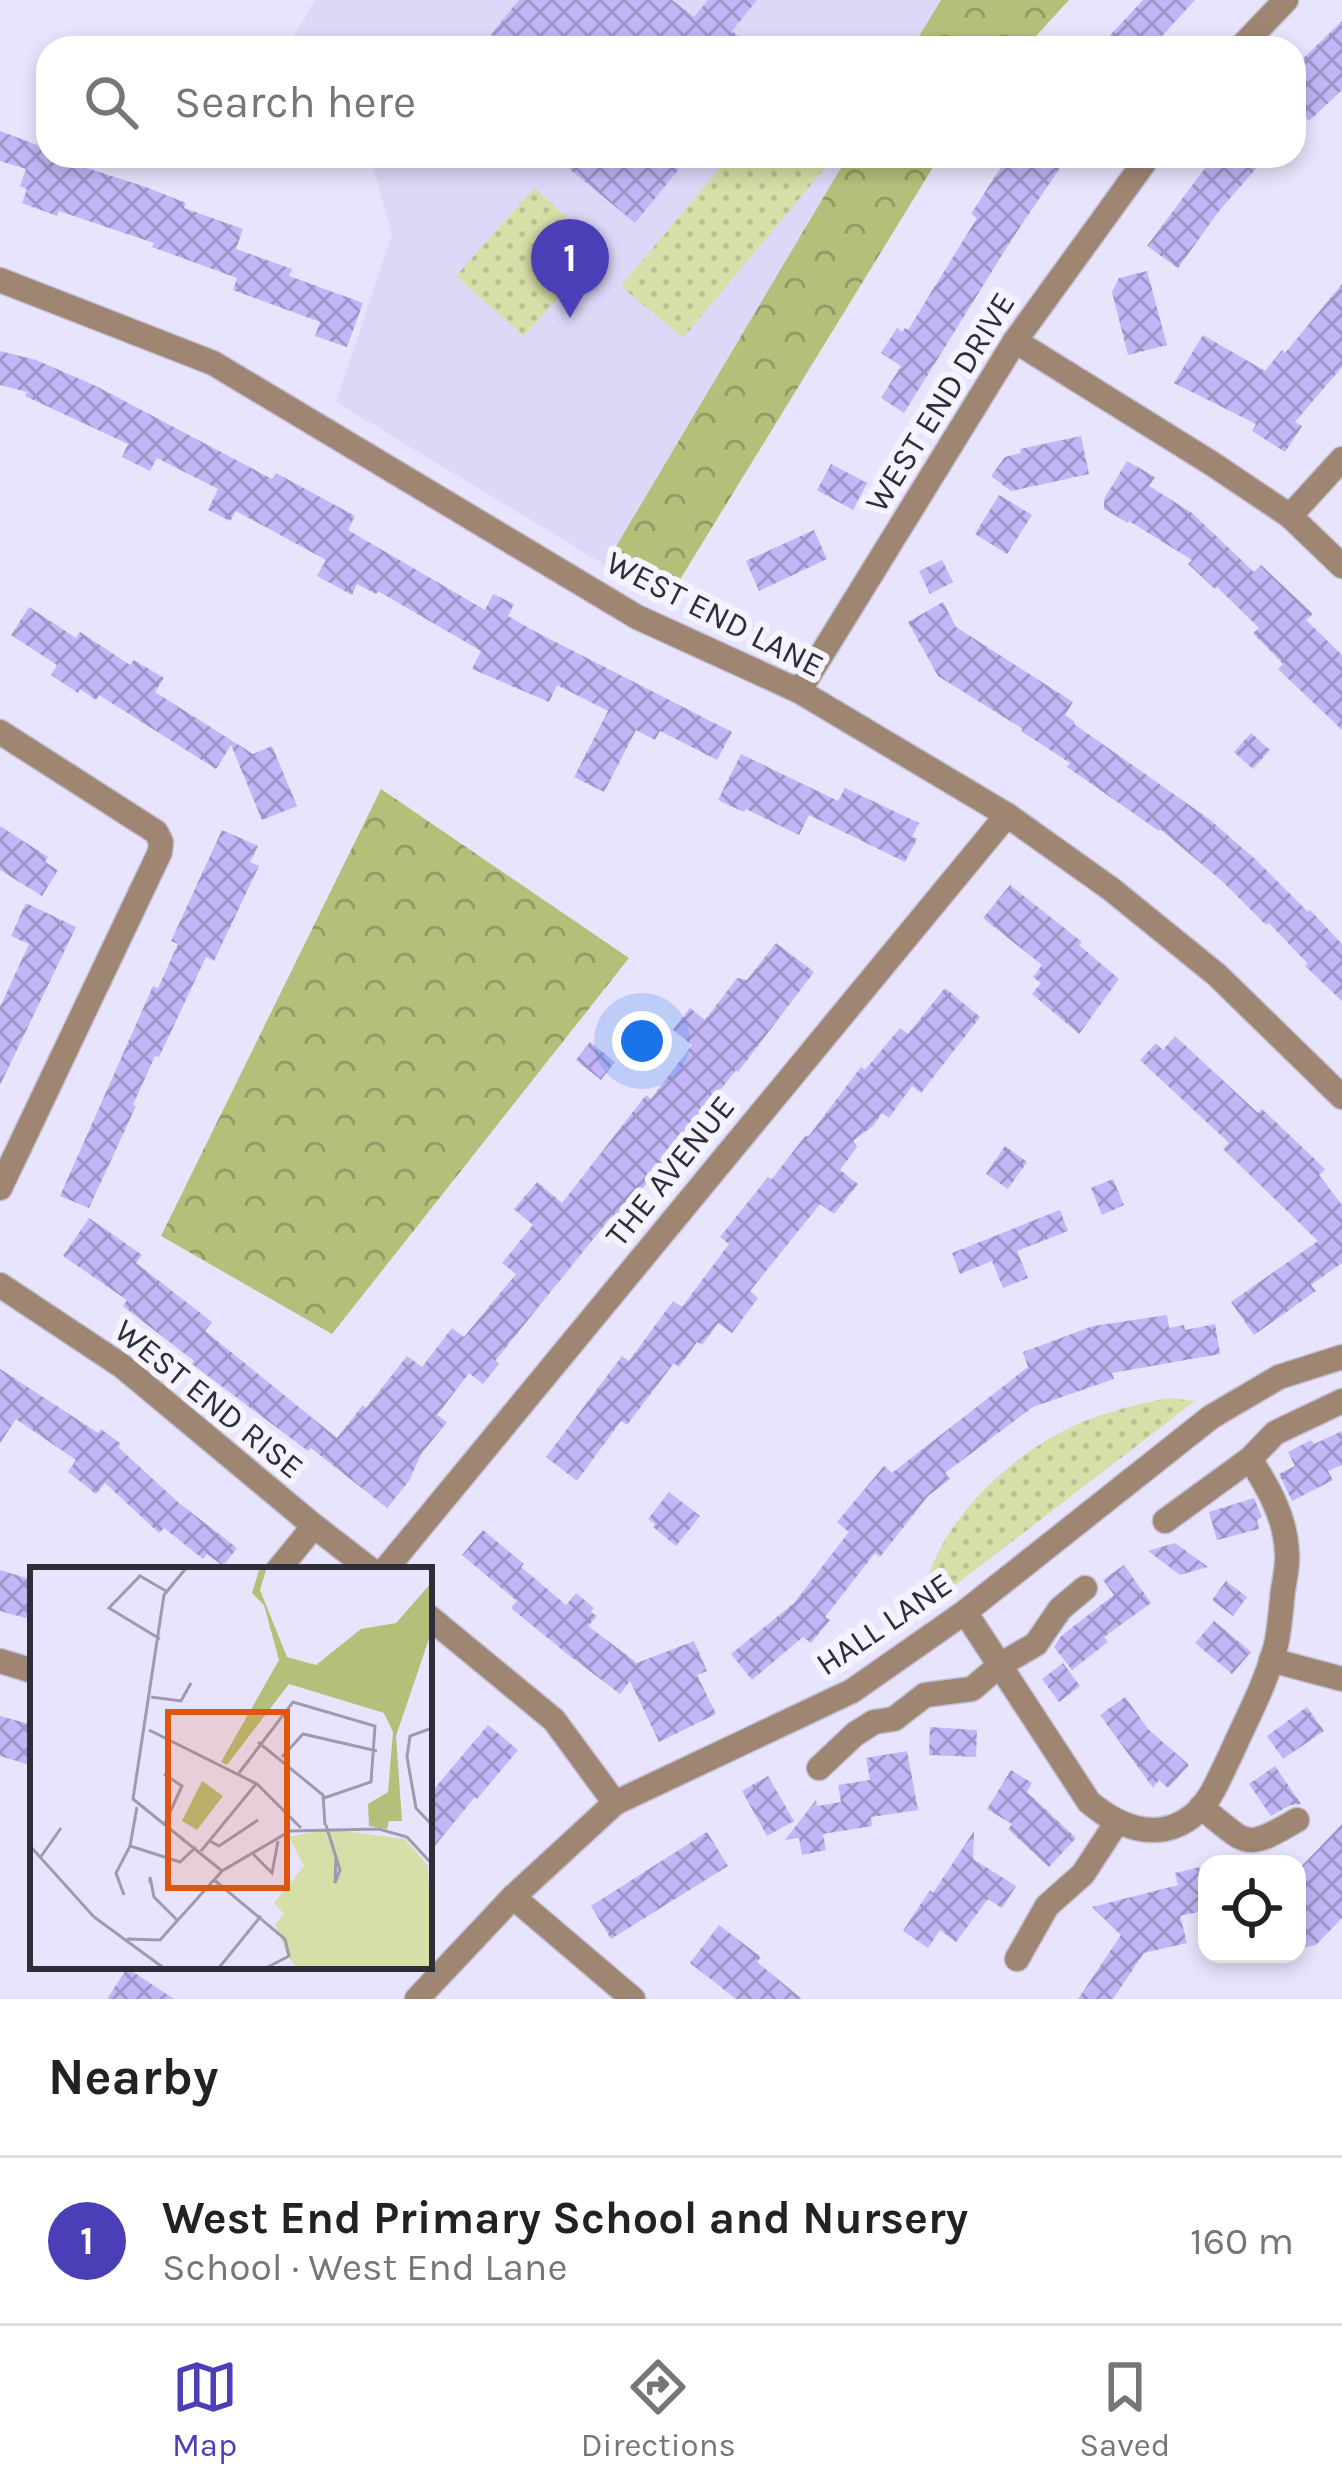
<!DOCTYPE html>
<html lang="en">
<head>
<meta charset="utf-8">
<style>
  body { margin:0; font-family:Karla,sans-serif; background:#f6f6f6; color:#222 }
  .controls { position:absolute; right:36px; bottom:36px; display:grid; overflow:hidden; border-radius:24px; box-shadow:0 6px 18px #0003 }
  .controls button { width:108px; height:108px; display:grid; place-items:center; padding:0; border:0; border-bottom:3px solid #e0e0e0; background:#fff; color:#222; font:60px sans-serif }
  .you { position:absolute; left:642px; top:1041px; width:42px; height:42px; margin:-30px; border:9px solid #fff; border-radius:50%; background:#1a73e8; box-shadow:0 0 0 18px #1a73e833 }
  .badge { display:grid; place-items:center; width:78px; height:78px; border-radius:50%; background:#4a3fb6; color:#fff; font-size:39px; font-weight:700 }
  .pin { position:absolute; translate:-50% -99px; filter:drop-shadow(0 3px 6px #0008) }
  .pin::after { content:''; position:absolute; top:63px; width:42px; height:36px; background:inherit; clip-path:polygon(0 0,100% 0,50% 100%) }
  .list { margin:0; padding:0; list-style:none }
  h2 { display:flex; justify-content:space-between; align-items:center; height:156px; margin:0; padding:0 48px; font-size:51px }
  h2 small { font-size:39px; font-weight:400; color:#767676 }
  .list li { display:grid; grid-template-columns:78px 1fr auto; gap:36px; align-items:center; box-sizing:border-box; height:168px; padding:0 48px; border-top:3px solid #e0e0e0 }
  .list b { display:block; font-size:45px; white-space:nowrap }
  .list p { margin:0; font-size:39px; white-space:nowrap; color:#767676 }
  .list em { font-size:39px; font-style:normal; color:#767676 }
  .icon { flex:none; width:66px; height:66px; fill:none; stroke:currentColor; stroke-width:2; stroke-linecap:round; stroke-linejoin:round }
  .map { position:relative; flex:none; width:1342px; height:1999px; overflow:hidden }
  .search { position:absolute; background:#fff; box-shadow:0 6px 18px #0003; left:36px; right:36px; top:36px; height:132px; display:flex; align-items:center; gap:30px; box-sizing:border-box; padding:0 42px; border-radius:36px; color:#767676; font-size:45px }
  .sheet { height:324px; background:#fff }
  nav { display:flex; justify-content:space-around; align-items:center; box-sizing:border-box; height:168px; border-top:3px solid #e0e0e0; background:#fff; font-size:33px; color:#767676 }
  nav a { display:grid; justify-items:center; gap:6px }
  nav .on { color:#4a3fb6 }
  .map>svg:first-child { display:block }
  .built { fill:#ddd8f8 }
  .grass { fill:url(#grass-dots) }
  .forest { fill:url(#forest-crowns) }
  .building { fill:url(#building-cross-hatch) }
  .lines { fill:none; stroke-linecap:round; stroke-linejoin:round }
  .street-casing { stroke:#c3bfd5; stroke-width:27 }
  .street { stroke:#9f8673; stroke-width:24 }
  .labels { text-anchor:middle; dominant-baseline:central; stroke-width:12; stroke-linejoin:round; paint-order:stroke }
  .street-label { font-size:33px; fill:#2f2d37; stroke:#f5f3fe }
  .inset-road { fill:none; stroke:#9e9bae; stroke-width:3 }
  .view { fill:#df570e; fill-opacity:0.15; stroke:#df570e; stroke-width:6 }
  .inset-edge { fill:none; stroke:#2f2d37; stroke-width:6 }
</style>
</head>
<body>
<div class="map">
<svg width="1342" height="1999" viewBox="0 0 1342 1999">
  <defs>
    <pattern id="grass-dots" width="8" height="8" patternUnits="userSpaceOnUse" patternTransform="scale(3)"><rect width="8" height="8" fill="#d7dfa8"/><path d="M2 2h.1M6 6h.1" fill="none" stroke="#b9c091" stroke-width="1.8" stroke-linecap="round"/></pattern>
    <pattern id="forest-crowns" width="20" height="18" patternUnits="userSpaceOnUse" patternTransform="scale(3)"><rect width="20" height="18" fill="#b6bf7a"/><path d="M2 6a3 3 0 1 1 6 0M12 15a3 3 0 1 1 6 0" fill="none" stroke="#949c65"/></pattern>
    <pattern id="building-cross-hatch" width="8" height="8" patternUnits="userSpaceOnUse" patternTransform="scale(3)"><rect width="8" height="8" fill="#c3b6f7"/><path d="M0 0l8 8M0 8l8-8" fill="none" stroke="#9f94c9"/></pattern>
  </defs>
  <rect width="100%" height="100%" fill="#e8e4fd"/>
  <!-- built -->
  <g class="built">
    <path d="M 315,0 L 945,0 L 919,48 L 286,48 Z"/>
    <path d="M 351,156 L 862,156 L 636,584 L 336,402 L 392,234 L 373,167 Z"/>
  </g>
  <!-- grass -->
  <g class="grass">
    <path d="M 730,156 L 835,156 L 683,338 L 621,286 Z"/>
    <path d="M 534,188 L 602,249 L 524,336 L 456,276 Z"/>
    <path d="M 1169,1398 L 1195,1401 L 919,1613 C 929,1530 1006,1455 1080,1423 C 1109,1411 1138,1404 1169,1398 Z"/>
  </g>
  <!-- forest -->
  <g class="forest">
    <path d="M 941,0 L 1069,0 L 1025,48 L 912,48 Z"/>
    <path d="M 848,156 L 940,156 L 668,599 L 605,565 Z"/>
    <path d="M 381,789 L 629,958 L 332,1334 L 161,1236 Z"/>
  </g>
  <!-- building -->
  <g class="building">
    <path d="M 519,0 L 672,0 L 694,17 L 708,0 L 757,0 L 732,31 L 753,48 L 544,48 L 530,37 L 521,48 L 509,48 L 491,34 Z"/>
    <path d="M 1143,0 L 1195,0 L 1151,48 L 1098,48 Z"/>
    <path d="M 1342,21 L 1342,90 L 1309,121 L 1294,105 L 1294,67 Z"/>
    <path d="M 0,131 L 48,149 L 48,156 L 66,156 L 64,161 L 146,187 L 186,203 L 184,208 L 243,229 L 236,249 L 292,269 L 289,276 L 363,303 L 347,347 L 315,336 L 320,322 L 233,290 L 237,278 L 152,247 L 154,243 L 59,211 L 57,216 L 22,203 L 27,189 L 20,186 L 26,169 L 0,161 Z"/>
    <path d="M 554,156 L 663,156 L 679,169 L 635,223 Z"/>
    <path d="M 1008,156 L 1068,156 L 1012,239 L 904,413 L 881,398 L 901,366 L 881,353 L 897,328 L 902,332 L 905,328 L 908,330 L 977,218 L 971,214 Z"/>
    <path d="M 1214,156 L 1267,156 L 1219,211 L 1178,268 L 1147,246 Z"/>
    <path d="M 1147,271 L 1167,345 L 1128,355 L 1112,292 L 1119,278 Z"/>
    <path d="M 1342,284 L 1342,367 L 1295,422 L 1302,426 L 1285,452 L 1252,431 L 1256,424 L 1174,383 L 1203,335 L 1265,371 L 1282,350 L 1285,353 Z"/>
    <path d="M 0,351 L 36,360 L 96,386 L 272,479 L 276,473 L 355,516 L 348,530 L 485,610 L 493,594 L 514,604 L 508,616 L 534,631 L 732,732 L 717,760 L 660,731 L 655,740 L 636,730 L 604,792 L 574,777 L 608,711 L 557,685 L 549,702 L 472,669 L 481,651 L 378,591 L 376,594 L 357,584 L 352,595 L 317,576 L 326,560 L 236,511 L 230,521 L 208,510 L 218,489 L 157,458 L 150,471 L 122,457 L 128,444 L 25,396 L 27,392 L 0,385 Z"/>
    <path d="M 1081,436 L 1089,474 L 1011,491 L 991,476 L 1005,457 L 1021,453 L 1020,449 Z"/>
    <path d="M 1127,461 L 1155,477 L 1149,486 L 1192,513 L 1254,572 L 1261,565 L 1313,614 L 1306,620 L 1342,655 L 1342,730 L 1278,669 L 1283,664 L 1253,633 L 1259,628 L 1217,587 L 1215,589 L 1188,564 L 1192,560 L 1129,521 L 1128,523 L 1104,509 L 1104,499 Z"/>
    <path d="M 831,464 L 867,483 L 853,510 L 817,490 Z"/>
    <path d="M 999,495 L 1032,515 L 1007,554 L 975,534 Z"/>
    <path d="M 814,530 L 827,559 L 759,591 L 746,561 Z"/>
    <path d="M 942,560 L 953,582 L 930,594 L 919,571 Z"/>
    <path d="M 943,602 L 956,627 L 1073,702 L 1065,715 L 1075,722 L 1074,724 L 1209,819 L 1254,858 L 1308,912 L 1310,910 L 1342,944 L 1342,1001 L 1305,966 L 1308,964 L 1269,923 L 1266,925 L 1223,882 L 1160,829 L 1159,831 L 1067,767 L 1070,763 L 1021,731 L 1023,729 L 938,676 L 908,622 Z"/>
    <path d="M 29,607 L 76,638 L 80,632 L 130,665 L 134,660 L 164,678 L 155,692 L 253,754 L 272,746 L 297,806 L 262,820 L 231,745 L 216,769 L 99,695 L 96,700 L 80,689 L 78,693 L 51,675 L 57,665 L 11,635 Z"/>
    <path d="M 1251,733 L 1270,750 L 1253,769 L 1234,752 Z"/>
    <path d="M 741,754 L 838,801 L 845,788 L 919,823 L 912,837 L 917,839 L 905,862 L 809,815 L 799,835 L 746,809 L 744,812 L 718,800 Z"/>
    <path d="M 0,826 L 48,857 L 45,862 L 58,870 L 42,896 L 0,870 Z"/>
    <path d="M 222,830 L 258,846 L 250,862 L 259,866 L 214,961 L 206,957 L 159,1057 L 155,1056 L 133,1105 L 136,1106 L 89,1208 L 60,1196 L 153,986 L 158,988 L 178,944 L 171,941 Z"/>
    <path d="M 1010,885 L 1082,942 L 1079,945 L 1119,979 L 1079,1034 L 1032,994 L 1041,983 L 1033,977 L 1042,965 L 983,918 Z"/>
    <path d="M 26,903 L 76,927 L 0,1085 L 0,1007 L 29,944 L 11,936 Z"/>
    <path d="M 776,943 L 814,972 L 738,1072 L 736,1070 L 617,1221 L 611,1217 L 495,1361 L 499,1364 L 483,1384 L 469,1373 L 437,1415 L 447,1422 L 421,1454 L 409,1481 L 387,1508 L 311,1448 L 308,1451 L 192,1364 L 194,1361 L 123,1306 L 127,1300 L 63,1256 L 89,1218 L 142,1255 L 136,1263 L 212,1322 L 205,1331 L 337,1438 L 363,1405 L 366,1408 L 407,1356 L 422,1367 L 452,1328 L 464,1337 L 516,1274 L 502,1263 L 533,1225 L 514,1209 L 537,1182 L 562,1203 L 646,1095 L 651,1099 L 692,1045 L 673,1030 L 690,1008 L 705,1020 L 737,978 L 747,980 Z"/>
    <path d="M 945,988 L 980,1017 L 921,1093 L 912,1086 L 889,1118 L 882,1113 L 873,1126 L 853,1141 L 857,1147 L 840,1170 L 858,1184 L 834,1214 L 820,1204 L 750,1291 L 758,1298 L 732,1333 L 718,1323 L 702,1345 L 697,1342 L 679,1367 L 674,1363 L 627,1425 L 621,1421 L 577,1481 L 546,1457 L 622,1356 L 629,1361 L 673,1301 L 682,1307 L 729,1244 L 720,1237 L 768,1177 L 771,1180 L 806,1135 L 808,1137 L 861,1067 L 865,1070 L 900,1028 L 908,1034 Z"/>
    <path d="M 1175,1036 L 1258,1113 L 1262,1109 L 1325,1169 L 1319,1175 L 1342,1205 L 1342,1263 L 1311,1285 L 1316,1291 L 1254,1335 L 1231,1302 L 1318,1241 L 1223,1149 L 1229,1143 L 1140,1060 L 1156,1043 L 1163,1050 Z"/>
    <path d="M 590,1042 L 615,1062 L 601,1080 L 576,1060 Z"/>
    <path d="M 1005,1146 L 1027,1162 L 1008,1189 L 986,1174 Z"/>
    <path d="M 1113,1179 L 1124,1205 L 1102,1215 L 1091,1188 Z"/>
    <path d="M 1060,1210 L 1068,1231 L 1017,1251 L 1028,1278 L 1003,1288 L 992,1261 L 960,1274 L 952,1253 Z"/>
    <path d="M 1167,1315 L 1169,1328 L 1184,1325 L 1185,1330 L 1215,1324 L 1220,1354 L 1112,1373 L 1114,1379 L 1033,1407 L 945,1473 L 950,1479 L 928,1496 L 880,1557 L 875,1553 L 825,1617 L 830,1620 L 811,1643 L 803,1637 L 752,1680 L 731,1654 L 794,1603 L 849,1532 L 837,1522 L 884,1466 L 892,1473 L 1028,1367 L 1023,1352 L 1093,1326 Z"/>
    <path d="M 0,1369 L 98,1433 L 101,1429 L 121,1444 L 118,1447 L 179,1503 L 237,1548 L 223,1566 L 207,1554 L 203,1559 L 164,1528 L 159,1533 L 105,1483 L 96,1494 L 68,1472 L 76,1460 L 16,1419 L 0,1443 Z"/>
    <path d="M 1342,1431 L 1342,1465 L 1328,1471 L 1333,1480 L 1292,1501 L 1279,1474 L 1295,1466 L 1288,1452 L 1311,1440 L 1314,1444 Z"/>
    <path d="M 669,1492 L 700,1516 L 676,1546 L 653,1527 L 655,1524 L 648,1519 Z"/>
    <path d="M 1254,1498 L 1262,1517 L 1257,1520 L 1259,1529 L 1217,1540 L 1209,1512 Z"/>
    <path d="M 483,1530 L 524,1564 L 521,1567 L 566,1605 L 576,1593 L 594,1608 L 591,1612 L 597,1616 L 588,1626 L 637,1663 L 694,1641 L 707,1671 L 697,1675 L 716,1714 L 659,1742 L 630,1681 L 620,1694 L 566,1653 L 511,1608 L 517,1601 L 462,1555 Z"/>
    <path d="M 1175,1543 L 1208,1567 L 1180,1575 L 1148,1551 Z"/>
    <path d="M 1124,1565 L 1151,1603 L 1104,1637 L 1108,1642 L 1072,1670 L 1054,1647 L 1061,1636 L 1114,1595 L 1103,1580 Z"/>
    <path d="M 0,1570 L 33,1580 L 33,1620 L 0,1611 Z"/>
    <path d="M 1226,1581 L 1247,1597 L 1233,1616 L 1212,1600 Z"/>
    <path d="M 1214,1621 L 1251,1652 L 1232,1674 L 1195,1643 Z"/>
    <path d="M 1063,1663 L 1080,1686 L 1059,1702 L 1042,1679 Z"/>
    <path d="M 1125,1697 L 1148,1729 L 1189,1765 L 1168,1788 L 1159,1780 L 1153,1788 L 1100,1715 Z"/>
    <path d="M 1307,1707 L 1324,1731 L 1283,1759 L 1267,1736 Z"/>
    <path d="M 0,1716 L 33,1725 L 33,1766 L 0,1756 Z"/>
    <path d="M 488,1725 L 518,1750 L 477,1799 L 475,1797 L 429,1853 L 429,1795 Z"/>
    <path d="M 930,1727 L 977,1730 L 976,1757 L 929,1755 Z"/>
    <path d="M 907,1751 L 918,1810 L 871,1817 L 872,1826 L 823,1834 L 826,1850 L 802,1855 L 799,1838 L 785,1840 L 816,1800 L 817,1806 L 841,1802 L 838,1785 L 870,1780 L 866,1758 Z"/>
    <path d="M 1275,1766 L 1301,1804 L 1290,1805 L 1271,1816 L 1249,1784 Z"/>
    <path d="M 1011,1770 L 1032,1783 L 1027,1792 L 1076,1838 L 1049,1867 L 1008,1829 L 1012,1824 L 987,1809 Z"/>
    <path d="M 768,1776 L 794,1821 L 767,1836 L 742,1791 Z"/>
    <path d="M 1342,1824 L 1342,1918 L 1316,1945 L 1297,1949 L 1297,1915 L 1305,1907 L 1297,1899 L 1297,1871 Z"/>
    <path d="M 974,1831 L 973,1859 L 1016,1886 L 1002,1908 L 988,1899 L 956,1942 L 940,1930 L 928,1948 L 903,1931 L 930,1890 L 933,1893 Z"/>
    <path d="M 707,1832 L 728,1866 L 611,1939 L 591,1906 Z"/>
    <path d="M 1200,1867 L 1203,1880 L 1207,1879 L 1207,1910 L 1180,1916 L 1187,1943 L 1144,1953 L 1113,1999 L 1078,1999 L 1121,1935 L 1092,1907 L 1178,1885 L 1175,1873 Z"/>
    <path d="M 719,1925 L 761,1957 L 757,1962 L 802,1999 L 736,1999 L 690,1963 Z"/>
    <path d="M 127,1968 L 174,1999 L 107,1999 Z"/>
  </g>
  <g class="lines">
    <defs>
      <g id="street">
        <path d="M 1240,48 L 1286,0"/>
        <path d="M 0,280 L 213,363 L 637,617 L 799,691 L 1007,815 L 1111,889 L 1217,975 L 1342,1097"/>
        <path d="M 1015,341 L 1211,463 L 1290,516 L 1342,566"/>
        <path d="M 1290,516 L 1342,459"/>
        <path d="M 799,691 L 1015,341 L 1149,156"/>
        <path d="M 0,732 L 156,832 L 161,842 L 160,852 L 0,1188"/>
        <path d="M 0,1285 L 122,1366 L 314,1526 L 371,1570"/>
        <path d="M 1165,1521 L 1250,1459 L 1275,1433 L 1342,1401"/>
        <path d="M 278,1570 L 314,1526"/>
        <path d="M 385,1570 L 1007,815"/>
        <path d="M 965,1612 L 1089,1802 C 1121,1829 1162,1844 1197,1812 C 1212,1798 1221,1774 1230,1756 C 1246,1720 1266,1684 1276,1645 C 1280,1627 1281,1608 1283,1590 C 1285,1578 1288,1565 1287,1553 C 1286,1518 1268,1487 1250,1459"/>
        <path d="M 429,1617 L 554,1720 L 615,1803"/>
        <path d="M 1271,1660 L 1342,1679"/>
        <path d="M 0,1661 L 33,1671"/>
        <path d="M 819,1768 L 855,1734 L 874,1722 L 894,1719 L 925,1695 L 972,1689 L 1000,1665 L 1036,1644 L 1060,1609 L 1085,1588"/>
        <path d="M 1201,1807 C 1248,1844 1243,1852 1297,1820"/>
        <path d="M 513,1897 L 633,1999"/>
        <path d="M 1017,1959 L 1047,1906 L 1083,1874 L 1117,1822"/>
        <path d="M 417,1999 L 513,1897 L 615,1803 L 852,1691 L 965,1612 L 1211,1417 L 1279,1377 L 1342,1357"/>
      </g>
    </defs>
    <!-- street casing -->
    <use href="#street" class="street-casing"/>
    <!-- street -->
    <use href="#street" class="street"/>
  </g>
  <g class="labels">
    <!-- street labels -->
    <g class="street-label">
      <text transform="translate(940 402) rotate(-58)">WEST END DRIVE</text>
      <text transform="translate(715 614) rotate(27)">WEST END LANE</text>
      <text transform="translate(670 1171) rotate(-51)">THE AVENUE</text>
      <text transform="translate(209 1399) rotate(39)">WEST END RISE</text>
      <text transform="translate(884 1624) rotate(-34)">HALL LANE</text>
    </g>
  </g>
  <!-- overview -->
  <g transform="translate(30 1567)">
    <rect width="402" height="402" fill="#e8e4fd"/>
    <path d="M 297,262 L 375,272 L 398,299 L 402,402 L 268,402 L 258,390 L 245,358 L 254,347 L 244,336 L 274,299 L 259,270 Z" fill="#d7dfa8"/>
    <path d="M 230,0 L 237,0 L 230,23 L 257,90 L 286,98 L 331,62 L 366,56 L 402,15 L 402,63 L 366,169 L 372,254 L 359,254 L 357,262 L 339,259 L 338,237 L 358,225 L 363,165 L 354,146 L 259,117 L 197,198 L 191,195 L 249,93 L 234,38 L 222,26 ZM 172,214 L 193,229 L 167,263 L 152,254 Z" fill="#b6bf7a"/>
    <path d="M 330,271 L 342,292 L 313,306 L 304,278 Z" fill="#d7dfa8"/>
    <path d="M 347,374 L 378,386 L 377,402 L 333,402 L 336,379 Z" fill="#d7dfa8"/>
    <path class="inset-road" d="M 157,0 L 134,28 L 103,232 L 192,304M 130,72 L 79,41 L 110,9 L 136,24M 121,130 L 151,134 L 161,116M 402,161 L 380,169 L 377,190 L 386,241 L 402,258M 119,163 L 227,217 L 271,261M 228,175 L 293,228 L 295,258M 252,190 L 273,167 L 347,184M 209,206 L 263,135 L 345,159 L 341,215 L 294,231M 134,207 L 152,219 L 135,256M 107,240 L 100,279 L 150,295 L 166,280M 296,258 L 310,303 L 305,316 L 306,290M 180,274 L 189,279 L 228,253M 0,279 L 64,350 L 135,402M 171,284 L 226,217M 223,287 L 242,306 L 248,274M 10,291 L 31,261M 183,312 L 255,372 L 259,389 L 234,402M 120,316 L 120,310 L 124,330 L 147,353M 94,328 L 86,306 L 100,279M 97,372 L 130,373 L 192,304 L 260,264 L 349,262 L 377,270 L 402,297M 188,402 L 231,349"/>
    <path class="view" d="M 138,145 L 257,145 L 257,321 L 138,321 Z"/>
    <rect width="402" height="402" class="inset-edge"/>
  </g>
</svg>
<div class="controls">
<button><svg class="icon" aria-label="locate" viewBox="0 0 24 24"><circle cx="12" cy="12" r="6"/><path d="M12 2v4M12 18v4M2 12h4M18 12h4"/></svg></button>
</div>
<div class="you"></div>
<div class="pin badge" style="left:570px;top:318px">1</div>
<div class="search"><svg class="icon" aria-label="search" viewBox="0 0 24 24"><circle cx="10" cy="10" r="6"/><path d="M15 15l6 6"/></svg>Search here</div>
</div>
<section class="sheet">
<h2>Nearby<small></small></h2>
<ul class="list">
<li><span class="badge">1</span><div><b>West End Primary School and Nursery</b><p>School · West End Lane</p></div><em>160 m</em></li>
</ul>
</section>
<nav>
<a class="on"><svg class="icon" aria-label="map" viewBox="0 0 24 24"><path d="M3 6l6-2 6 2 6-2v14l-6 2-6-2-6 2zM9 4v14M15 6v14"/></svg>Map</a>
<a><svg class="icon" aria-label="directions" viewBox="0 0 24 24"><path d="M12 3l9 9-9 9-9-9zM9 14v-3h6M13 9l2 2-2 2"/></svg>Directions</a>
<a><svg class="icon" aria-label="saved" viewBox="0 0 24 24"><path d="M7 4h10v16l-5-4-5 4z"/></svg>Saved</a>
</nav>
</body>
</html>
